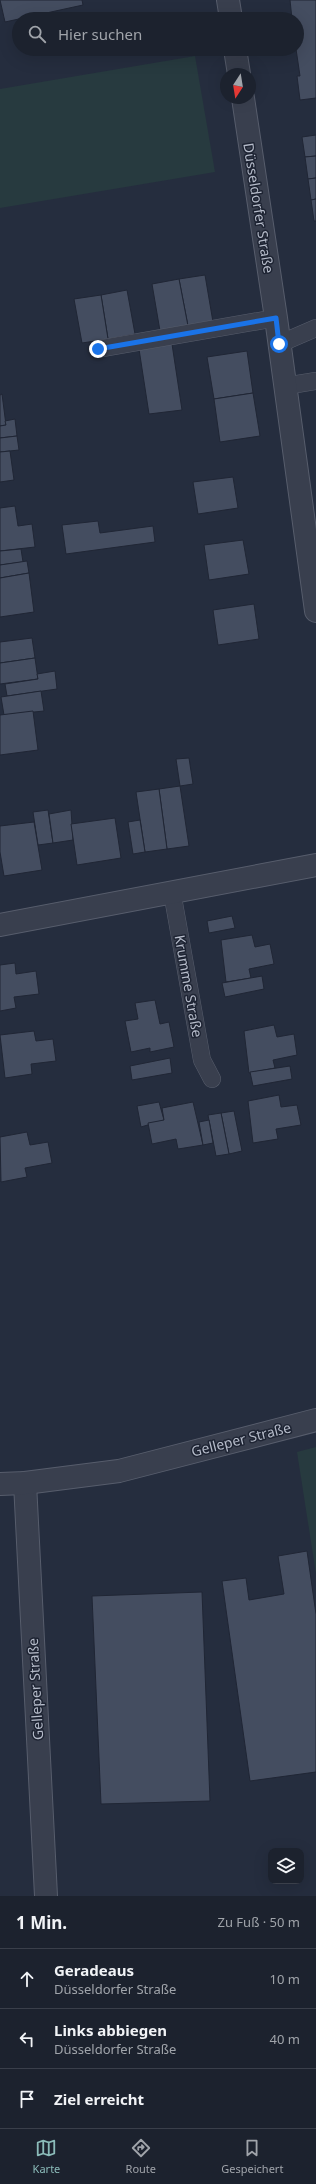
<!DOCTYPE html>
<html lang="de">
<head>
<meta charset="utf-8">
<style>
  body { margin:0; font-family:"Noto Sans",sans-serif; background:#252a36; color:#f1f3f6 }
  .controls { position:absolute; right:12px; bottom:12px; display:grid; overflow:hidden; border-radius:8px; box-shadow:0 4px 16px #0002 }
  .controls button { width:36px; height:36px; display:grid; place-items:center; padding:0; border:0; border-bottom:1px solid #3a3f4a; background:#1c222e; color:#f1f3f6; font:20px sans-serif }
  .compass { position:absolute; left:220px; top:68px; width:36px; height:36px; border-radius:50%; background:#1c222e; box-shadow:0 4px 16px #0002; rotate:192deg }
  .stop { position:absolute; width:12px; height:12px; margin:-9px; border:3px solid #1a73e8; border-radius:50%; background:#fff }
  .stop.end { background:#1a73e8; border-color:#fff; box-shadow:0 1px 4px #0008 }
  .list { margin:0; padding:0; list-style:none }
  h2 { display:flex; justify-content:space-between; align-items:center; height:52px; margin:0; padding:0 16px; font-size:17px }
  h2 small { font-size:13px; font-weight:400; color:#a0a4aa }
  .list li { display:grid; grid-template-columns:26px 1fr auto; gap:12px; align-items:center; box-sizing:border-box; height:60px; padding:0 16px; border-top:1px solid #3a3f4a }
  .list b { display:block; font-size:15px; white-space:nowrap }
  .list p { margin:0; font-size:13px; white-space:nowrap; color:#a0a4aa }
  .list em { font-size:13px; font-style:normal; color:#a0a4aa }
  .icon { flex:none; width:22px; height:22px; fill:none; stroke:currentColor; stroke-width:2; stroke-linecap:round; stroke-linejoin:round }
  .map { position:relative; flex:none; width:316px; height:1896px; overflow:hidden }
  .search { position:absolute; background:#1c222e; box-shadow:0 4px 16px #0002; left:12px; right:12px; top:12px; height:44px; display:flex; align-items:center; gap:10px; box-sizing:border-box; padding:0 14px; border-radius:22px; color:#a0a4aa; font-size:15px }
  .sheet { height:232px; background:#1c222e }
  nav { display:flex; justify-content:space-around; align-items:center; box-sizing:border-box; height:56px; border-top:1px solid #3a3f4a; background:#1c222e; font-size:11px; color:#a0a4aa }
  nav a { display:grid; justify-items:center; gap:2px }
  nav .on { color:#8bbbb9 }
  .map>svg:first-child { display:block }
  .green { fill:#273a3f }
  .building { fill:#444d60; stroke:#202635 }
  .lines { fill:none; stroke-linecap:round; stroke-linejoin:round }
  .service-casing { stroke:#575d6c; stroke-width:18 }
  .minor-casing { stroke:#575d6c; stroke-width:24 }
  .service { stroke:#393f4e; stroke-width:17 }
  .minor { stroke:#393f4e; stroke-width:22 }
  .route { stroke:#1a73e8; stroke-width:5 }
  .labels { text-anchor:middle; dominant-baseline:central; stroke-width:3; stroke-linejoin:round; paint-order:stroke }
  .street-label { font-size:14px; fill:#b5bbc9; stroke:#1e2433 }
</style>
</head>
<body>
<div class="map">
<svg width="316" height="1896" viewBox="0 0 316 1896">
  <rect width="100%" height="100%" fill="#252d3e"/>
  <!-- green -->
  <g class="green">
    <path d="M 195,56 L 215,172 L 0,208 L 0,89 Z"/>
    <path d="M 316,1447 L 316,1574 L 297,1452 Z"/>
  </g>
  <!-- building -->
  <g class="building">
    <path d="M 0,0 L 82,0 L 83,5 L 5,22 Z"/>
    <path d="M 290,0 L 316,0 L 316,98 L 300,100 L 297,76 L 300,76 L 296,49 L 297,19 L 292,19 Z"/>
    <path d="M 316,135 L 316,156 L 305,157 L 302,137 Z"/>
    <path d="M 316,156 L 316,178 L 308,179 L 305,157 Z"/>
    <path d="M 316,178 L 316,199 L 311,200 L 308,179 Z"/>
    <path d="M 316,199 L 316,221 L 314,221 L 311,200 Z"/>
    <path d="M 205,275 L 213,322 L 188,326 L 179,279 Z"/>
    <path d="M 179,279 L 188,326 L 160,331 L 152,284 Z"/>
    <path d="M 127,290 L 135,334 L 108,339 L 101,295 Z"/>
    <path d="M 101,295 L 108,339 L 82,343 L 74,299 Z"/>
    <path d="M 172,344 L 182,410 L 149,414 L 139,349 Z"/>
    <path d="M 247,351 L 253,393 L 214,399 L 207,357 Z"/>
    <path d="M 253,393 L 260,436 L 220,442 L 214,399 Z"/>
    <path d="M 2,394 L 6,425 L 0,426 L 0,395 Z"/>
    <path d="M 15,419 L 17,436 L 0,438 L 0,426 L 6,425 L 5,421 Z"/>
    <path d="M 17,436 L 19,450 L 0,452 L 0,438 Z"/>
    <path d="M 10,451 L 14,480 L 0,482 L 0,452 Z"/>
    <path d="M 233,477 L 238,508 L 198,514 L 193,482 Z"/>
    <path d="M 15,506 L 18,526 L 32,524 L 35,547 L 0,551 L 0,508 Z"/>
    <path d="M 98,521 L 100,533 L 153,526 L 155,542 L 66,554 L 62,525 Z"/>
    <path d="M 243,540 L 249,574 L 209,580 L 204,545 Z"/>
    <path d="M 21,549 L 23,562 L 0,565 L 0,551 Z"/>
    <path d="M 27,561 L 29,573 L 0,578 L 0,565 Z"/>
    <path d="M 29,573 L 34,612 L 0,617 L 0,578 Z"/>
    <path d="M 254,604 L 259,639 L 218,645 L 213,610 Z"/>
    <path d="M 32,638 L 35,658 L 0,663 L 0,642 Z"/>
    <path d="M 35,658 L 38,679 L 0,684 L 0,663 Z"/>
    <path d="M 55,671 L 57,689 L 7,696 L 5,684 L 38,679 L 37,674 Z"/>
    <path d="M 41,691 L 44,711 L 4,715 L 1,697 Z"/>
    <path d="M 33,711 L 38,750 L 0,755 L 0,715 Z"/>
    <path d="M 189,758 L 193,784 L 180,786 L 176,759 Z"/>
    <path d="M 180,786 L 189,846 L 167,849 L 159,789 Z"/>
    <path d="M 159,789 L 167,849 L 145,852 L 136,792 Z"/>
    <path d="M 48,810 L 53,843 L 38,845 L 33,812 Z"/>
    <path d="M 71,810 L 73,840 L 53,843 L 49,814 Z"/>
    <path d="M 115,818 L 121,858 L 77,865 L 71,824 Z"/>
    <path d="M 140,820 L 145,852 L 133,854 L 128,822 Z"/>
    <path d="M 34,822 L 42,870 L 4,876 L 0,852 L 0,826 Z"/>
    <path d="M 232,916 L 235,928 L 209,933 L 207,921 Z"/>
    <path d="M 252,935 L 255,947 L 270,944 L 274,964 L 249,969 L 251,978 L 226,982 L 221,940 Z"/>
    <path d="M 15,963 L 16,974 L 36,971 L 39,994 L 14,997 L 16,1008 L 0,1011 L 0,965 Z"/>
    <path d="M 262,976 L 264,989 L 225,997 L 222,983 Z"/>
    <path d="M 155,1000 L 160,1024 L 169,1022 L 174,1047 L 150,1052 L 150,1048 L 131,1052 L 125,1021 L 138,1019 L 135,1003 Z"/>
    <path d="M 274,1025 L 277,1037 L 294,1034 L 297,1055 L 273,1060 L 275,1068 L 249,1073 L 244,1031 Z"/>
    <path d="M 34,1031 L 36,1041 L 53,1039 L 56,1061 L 31,1064 L 32,1074 L 5,1078 L 0,1035 Z"/>
    <path d="M 170,1058 L 172,1073 L 132,1080 L 130,1066 Z"/>
    <path d="M 290,1066 L 292,1079 L 253,1086 L 250,1072 Z"/>
    <path d="M 279,1095 L 281,1107 L 297,1105 L 301,1125 L 276,1129 L 278,1139 L 253,1143 L 248,1101 Z"/>
    <path d="M 159,1102 L 164,1120 L 141,1127 L 137,1106 Z"/>
    <path d="M 193,1102 L 203,1145 L 178,1149 L 176,1139 L 152,1144 L 148,1123 L 164,1120 L 162,1108 Z"/>
    <path d="M 234,1111 L 242,1151 L 229,1154 L 221,1113 Z"/>
    <path d="M 221,1113 L 229,1154 L 216,1156 L 208,1115 Z"/>
    <path d="M 209,1120 L 213,1143 L 203,1145 L 199,1122 Z"/>
    <path d="M 27,1132 L 30,1145 L 48,1142 L 52,1163 L 25,1168 L 27,1177 L 1,1182 L 0,1137 Z"/>
    <path d="M 307,1551 L 316,1614 L 316,1772 L 250,1781 L 222,1581 L 246,1578 L 249,1600 L 284,1594 L 278,1556 Z"/>
    <path d="M 202,1592 L 210,1801 L 101,1804 L 92,1596 Z"/>
  </g>
  <g class="lines">
    <defs>
      <g id="service">
        <path d="M 279,344 L 316,328"/>
        <path d="M 98,349 L 276,318"/>
        <path d="M 285,386 L 316,381"/>
        <path d="M 172,892 L 202,1060 L 212,1079"/>
      </g>
      <g id="minor">
        <path d="M 228,0 L 231,19"/>
        <path d="M 235,49 L 239,74"/>
        <path d="M 243,98 L 276,318 L 316,611"/>
        <path d="M 0,925 L 316,865"/>
        <path d="M 25,1483 L 46,1896"/>
        <path d="M 0,1484 L 25,1483 L 119,1471 L 316,1420"/>
      </g>
    </defs>
    <!-- service casing -->
    <use href="#service" class="service-casing"/>
    <!-- minor casing -->
    <use href="#minor" class="minor-casing"/>
    <!-- service -->
    <use href="#service" class="service"/>
    <!-- minor -->
    <use href="#minor" class="minor"/>
  </g>
  <g class="lines">
    <!-- route -->
    <path class="route" d="M 98,349 L 276,318 L 279,344"/>
  </g>
  <g class="labels">
    <!-- street labels -->
    <g class="street-label">
      <text transform="translate(259 208) rotate(81)">Düsseldorfer Straße</text>
      <text transform="translate(189 986) rotate(80)">Krumme Straße</text>
      <text transform="translate(241 1439) rotate(-14)">Gelleper Straße</text>
      <text transform="translate(35 1689) rotate(-93)">Gelleper Straße</text>
    </g>
  </g>
</svg>
<div class="controls">
<button><svg class="icon" aria-label="layers" viewBox="0 0 24 24"><path d="M12 4l9 5-9 5-9-5zM3 14l9 5 9-5"/></svg></button>
</div>
<svg class="compass" viewBox="-18 -18 36 36"><path d="M0-13l5 13h-10z" fill="#e53935"/><path d="M0 13l5-13h-10z" fill="#a0a4aa"/></svg>
<div class="stop" style="left:279px;top:344px"></div>
<div class="stop end" style="left:98px;top:349px"></div>
<div class="search"><svg class="icon" aria-label="search" viewBox="0 0 24 24"><circle cx="10" cy="10" r="6"/><path d="M15 15l6 6"/></svg>Hier suchen</div>
</div>
<section class="sheet">
<h2>1 Min.<small>Zu Fuß · 50 m</small></h2>
<ul class="list">
<li><svg class="icon" aria-label="ahead" viewBox="0 0 24 24"><path d="M12 20V5M6 11l6-6 6 6"/></svg><div><b>Geradeaus</b><p>Düsseldorfer Straße</p></div><em>10 m</em></li>
<li><svg class="icon" aria-label="left" viewBox="0 0 24 24"><path d="M17 20v-9H6M10 6l-5 5 5 5"/></svg><div><b>Links abbiegen</b><p>Düsseldorfer Straße</p></div><em>40 m</em></li>
<li><svg class="icon" aria-label="arrive" viewBox="0 0 24 24"><path d="M6 21V4h12l-3 4 3 4H6"/></svg><div><b>Ziel erreicht</b></div></li>
</ul>
</section>
<nav>
<a class="on"><svg class="icon" aria-label="map" viewBox="0 0 24 24"><path d="M3 6l6-2 6 2 6-2v14l-6 2-6-2-6 2zM9 4v14M15 6v14"/></svg>Karte</a>
<a><svg class="icon" aria-label="directions" viewBox="0 0 24 24"><path d="M12 3l9 9-9 9-9-9zM9 14v-3h6M13 9l2 2-2 2"/></svg>Route</a>
<a><svg class="icon" aria-label="saved" viewBox="0 0 24 24"><path d="M7 4h10v16l-5-4-5 4z"/></svg>Gespeichert</a>
</nav>
</body>
</html>
